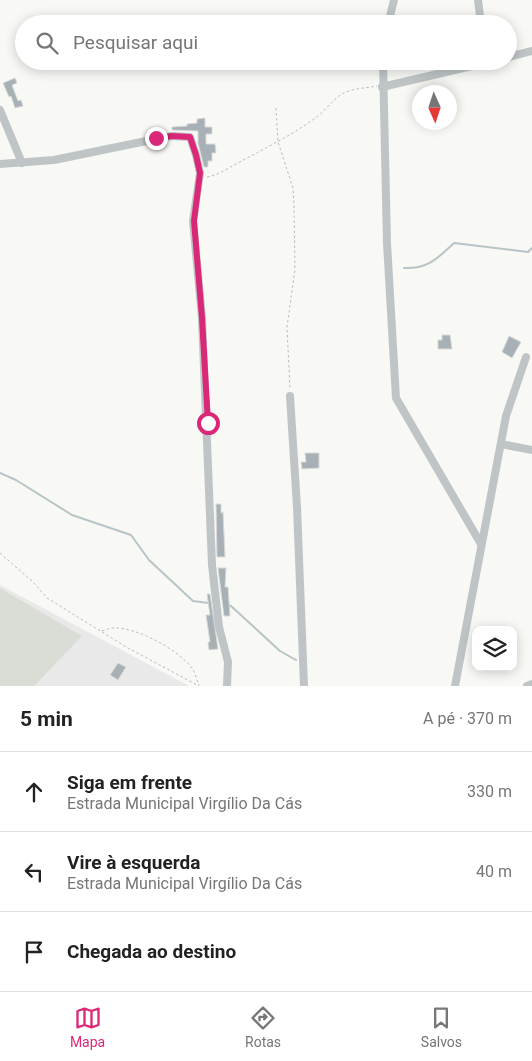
<!DOCTYPE html>
<html lang="pt">
<head>
<meta charset="utf-8">
<style>
  body { margin:0; font-family:Roboto,sans-serif; background:#f6f6f6; color:#222 }
  .controls { position:absolute; right:15px; bottom:15px; display:grid; overflow:hidden; border-radius:10px; box-shadow:0 2px 12px #0003 }
  .controls button { width:45px; height:45px; display:grid; place-items:center; padding:0; border:0; border-bottom:1px solid #e0e0e0; background:#fff; color:#222; font:25px sans-serif }
  .compass { position:absolute; left:412px; top:85px; width:45px; height:45px; border-radius:50%; background:#fff; box-shadow:0 2px 12px #0003; rotate:177deg }
  .stop { position:absolute; width:15px; height:15px; margin:-11px; border:4px solid #db2777; border-radius:50%; background:#fff }
  .stop.end { background:#db2777; border-color:#fff; box-shadow:0 1px 5px #0008 }
  .list { margin:0; padding:0; list-style:none }
  h2 { display:flex; justify-content:space-between; align-items:center; height:65px; margin:0; padding:0 20px; font-size:21px }
  h2 small { font-size:16px; font-weight:400; color:#767676 }
  .list li { display:grid; grid-template-columns:32px 1fr auto; gap:15px; align-items:center; box-sizing:border-box; height:80px; padding:0 20px; border-top:1px solid #e0e0e0 }
  .list b { display:block; font-size:19px; white-space:nowrap }
  .list p { margin:0; font-size:16px; white-space:nowrap; color:#767676 }
  .list em { font-size:16px; font-style:normal; color:#767676 }
  .icon { flex:none; width:28px; height:28px; fill:none; stroke:currentColor; stroke-width:2; stroke-linecap:round; stroke-linejoin:round }
  .map { position:relative; flex:none; width:532px; height:686px; overflow:hidden }
  .search { position:absolute; background:#fff; box-shadow:0 2px 12px #0003; left:15px; right:15px; top:15px; height:55px; display:flex; align-items:center; gap:12px; box-sizing:border-box; padding:0 18px; border-radius:28px; color:#767676; font-size:19px }
  .sheet { height:305px; background:#fff }
  nav { display:flex; justify-content:space-around; align-items:center; box-sizing:border-box; height:70px; border-top:1px solid #e0e0e0; background:#fff; font-size:14px; color:#767676 }
  nav a { display:grid; justify-items:center; gap:2px }
  nav .on { color:#db2777 }
  .map>svg:first-child { display:block }
  .built { fill:#e9e9e9 }
  .green { fill:#d9ddd5 }
  .lines { fill:none; stroke-linecap:round; stroke-linejoin:round }
  .stream { stroke:#b7c5c7; stroke-width:2 }
  .building { fill:#a7b1b5; stroke:#dad9d8 }
  .path { stroke:#b8bcbe; stroke-width:1; stroke-dasharray:2.5 2.5; stroke-linecap:butt }
  .minor { stroke:#bfc5c7; stroke-width:8 }
  .route { stroke:#db2777; stroke-width:6 }
</style>
</head>
<body>
<div class="map">
<svg width="532" height="686" viewBox="0 0 532 686">
  <rect width="100%" height="100%" fill="#f8f8f5"/>
  <!-- built -->
  <path class="built" d="M 0,585 L 189,686 L 0,686 Z"/>
  <!-- green -->
  <path class="green" d="M 0,588 L 82,636 L 34,686 L 0,686 Z"/>
  <g class="lines">
    <!-- stream -->
    <g class="stream">
      <path d="M 404,268 C 428,269 438,258 454,243 L 528,252 L 532,248"/>
      <path d="M 0,473 L 16,480 L 72,515 L 131,535 L 149,560 L 193,601 L 209,603"/>
      <path d="M 228,605 L 231,606 L 280,651 L 296,660"/>
    </g>
  </g>
  <!-- building -->
  <g class="building">
    <path d="M 15,78 L 17,83 L 12,85 L 18,101 L 21,100 L 23,106 L 15,108 L 11,96 L 9,97 L 3,83 Z"/>
    <path d="M 205,118 L 205,127 L 212,127 L 212,134 L 206,134 L 206,144 L 215,144 L 216,153 L 212,153 L 212,161 L 208,161 L 208,167 L 204,167 L 198,143 L 198,131 L 172,130 L 172,127 L 187,126 L 187,124 L 197,123 L 197,119 Z"/>
    <path d="M 442,335 L 450,335 L 452,349 L 438,349 L 438,340 L 442,340 Z"/>
    <path d="M 509,336 L 521,342 L 512,358 L 502,352 Z"/>
    <path d="M 305,453 L 319,453 L 319,468 L 302,469 L 301,462 L 306,462 Z"/>
    <path d="M 216,504 L 221,504 L 221,513 L 223,512 L 225,557 L 217,557 Z"/>
    <path d="M 218,568 L 226,568 L 225,587 L 228,587 L 230,616 L 224,616 Z"/>
    <path d="M 207,594 L 210,594 L 218,649 L 209,650 L 208,642 L 210,642 L 206,615 L 210,615 Z"/>
    <path d="M 118,663 L 126,667 L 118,680 L 110,675 Z"/>
  </g>
  <g class="lines">
    <!-- path -->
    <g class="path">
      <path d="M 276,108 L 278,142 L 293,188 L 294,206 L 295,269 L 287,327 L 290,389"/>
      <path d="M 207,177 C 219,175 228,168 238,163 C 265,148 293,135 318,116 C 328,108 334,97 346,92 C 356,88 367,88 377,86"/>
      <path d="M 0,553 L 33,582 L 47,598 L 128,648 L 199,686"/>
      <path d="M 102,631 C 106,630 109,628 113,628 C 137,627 177,649 192,668 C 195,673 197,680 199,686"/>
    </g>
    <!-- minor -->
    <g class="minor">
      <path d="M 478,0 L 481,24"/>
      <path d="M 388,24 L 394,0"/>
      <path d="M 508,57 L 532,51"/>
      <path d="M 383,61 L 387,243 L 396,398 L 481,544"/>
      <path d="M 382,87 L 493,61"/>
      <path d="M 0,110 L 22,163"/>
      <path d="M 0,164 L 54,160 L 156,139 L 172,136 L 190,137 L 196,155 L 200,173 L 193,221 L 202,318 L 212,565 L 219,627 L 228,662 L 227,686"/>
      <path d="M 290,396 L 297,507 L 304,686"/>
      <path d="M 501,444 L 532,450"/>
      <path d="M 455,686 L 506,416 L 526,357"/>
      <path d="M 527,686 L 532,684"/>
    </g>
  </g>
  <g class="lines">
    <!-- route -->
    <path class="route" d="M 156,138 L 172,136 L 190,137 L 196,155 L 200,173 L 194,221 L 202,318 L 208,423"/>
  </g>
</svg>
<div class="controls">
<button><svg class="icon" aria-label="layers" viewBox="0 0 24 24"><path d="M12 4l9 5-9 5-9-5zM3 14l9 5 9-5"/></svg></button>
</div>
<svg class="compass" viewBox="-18 -18 36 36"><path d="M0-13l5 13h-10z" fill="#e53935"/><path d="M0 13l5-13h-10z" fill="#767676"/></svg>
<div class="stop" style="left:208px;top:423px"></div>
<div class="stop end" style="left:156px;top:138px"></div>
<div class="search"><svg class="icon" aria-label="search" viewBox="0 0 24 24"><circle cx="10" cy="10" r="6"/><path d="M15 15l6 6"/></svg>Pesquisar aqui</div>
</div>
<section class="sheet">
<h2>5 min<small>A pé · 370 m</small></h2>
<ul class="list">
<li><svg class="icon" aria-label="ahead" viewBox="0 0 24 24"><path d="M12 20V5M6 11l6-6 6 6"/></svg><div><b>Siga em frente</b><p>Estrada Municipal Virgílio Da Cás</p></div><em>330 m</em></li>
<li><svg class="icon" aria-label="left" viewBox="0 0 24 24"><path d="M17 20v-9H6M10 6l-5 5 5 5"/></svg><div><b>Vire à esquerda</b><p>Estrada Municipal Virgílio Da Cás</p></div><em>40 m</em></li>
<li><svg class="icon" aria-label="arrive" viewBox="0 0 24 24"><path d="M6 21V4h12l-3 4 3 4H6"/></svg><div><b>Chegada ao destino</b></div></li>
</ul>
</section>
<nav>
<a class="on"><svg class="icon" aria-label="map" viewBox="0 0 24 24"><path d="M3 6l6-2 6 2 6-2v14l-6 2-6-2-6 2zM9 4v14M15 6v14"/></svg>Mapa</a>
<a><svg class="icon" aria-label="directions" viewBox="0 0 24 24"><path d="M12 3l9 9-9 9-9-9zM9 14v-3h6M13 9l2 2-2 2"/></svg>Rotas</a>
<a><svg class="icon" aria-label="saved" viewBox="0 0 24 24"><path d="M7 4h10v16l-5-4-5 4z"/></svg>Salvos</a>
</nav>
</body>
</html>
